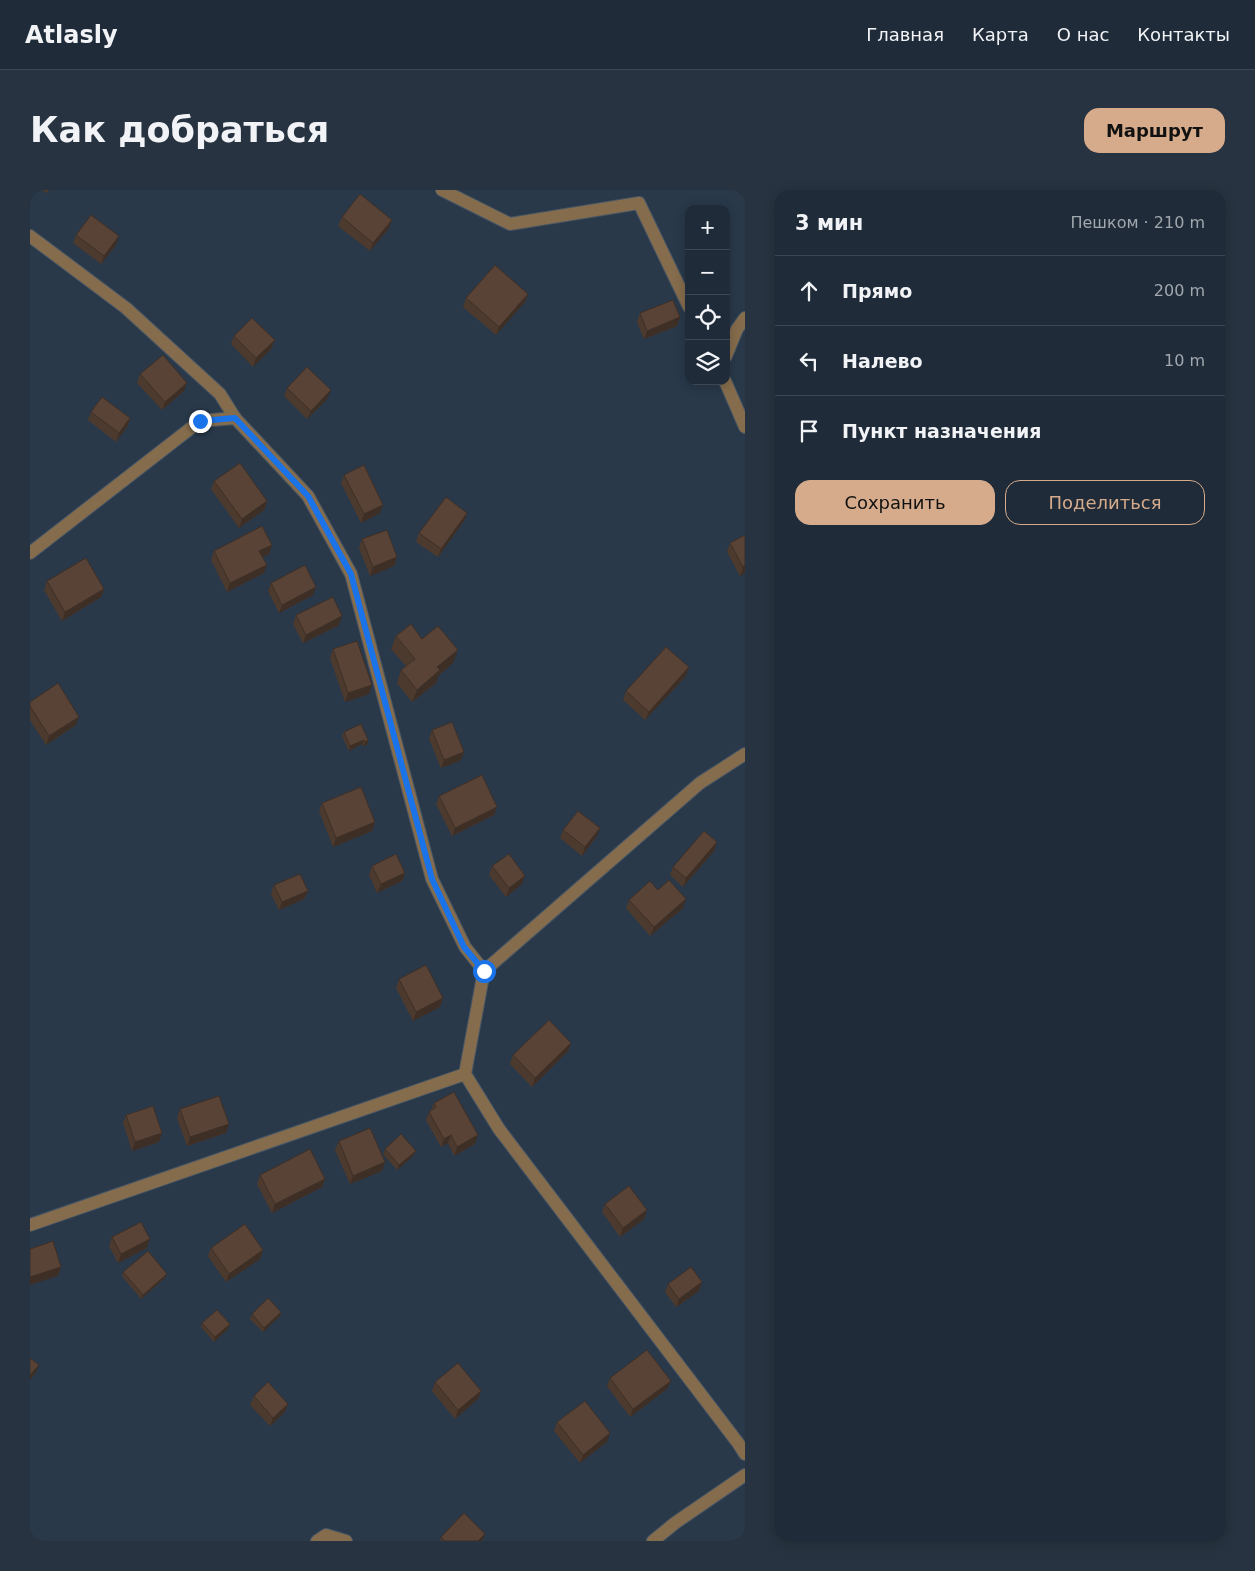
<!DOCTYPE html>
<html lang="ru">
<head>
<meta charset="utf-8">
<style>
  body { margin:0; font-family:"DejaVu Sans",sans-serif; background:#273340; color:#f1f3f6 }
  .controls { position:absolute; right:15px; top:15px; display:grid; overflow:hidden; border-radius:10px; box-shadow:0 2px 12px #0003 }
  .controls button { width:45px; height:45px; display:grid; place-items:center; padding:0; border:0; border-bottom:1px solid #3c4753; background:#1f2b38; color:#f1f3f6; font:25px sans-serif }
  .stop { position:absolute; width:15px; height:15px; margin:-11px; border:4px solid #1a73e8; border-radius:50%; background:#fff }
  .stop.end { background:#1a73e8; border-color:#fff; box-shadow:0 1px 5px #0008 }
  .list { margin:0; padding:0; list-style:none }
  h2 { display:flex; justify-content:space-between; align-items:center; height:65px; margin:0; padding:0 20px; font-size:21px }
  h2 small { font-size:16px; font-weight:400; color:#a1a7ae }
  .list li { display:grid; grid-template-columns:32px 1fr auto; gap:15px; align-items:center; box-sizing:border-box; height:70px; padding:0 20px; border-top:1px solid #3c4753 }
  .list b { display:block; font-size:19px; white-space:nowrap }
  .list em { font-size:16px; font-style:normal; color:#a1a7ae }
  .actions { display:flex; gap:10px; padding:15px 20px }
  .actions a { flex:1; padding:11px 0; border:1px solid #d6ab8b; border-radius:15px; text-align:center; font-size:18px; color:#d6ab8b }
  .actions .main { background:#d6ab8b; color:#111 }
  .icon { flex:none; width:28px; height:28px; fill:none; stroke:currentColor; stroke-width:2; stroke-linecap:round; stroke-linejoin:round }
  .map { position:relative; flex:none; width:715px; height:1351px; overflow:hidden; border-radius:15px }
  header { display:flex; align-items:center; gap:30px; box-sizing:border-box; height:70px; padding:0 25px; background:#1f2b38; border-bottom:1px solid #3c4753 }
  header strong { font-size:24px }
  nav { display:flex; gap:28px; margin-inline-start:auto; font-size:18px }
  .intro { display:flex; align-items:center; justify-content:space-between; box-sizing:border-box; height:120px; padding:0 30px }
  h1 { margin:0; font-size:35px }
  .button { padding:12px 22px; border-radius:15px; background:#d6ab8b; color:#111; font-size:18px; font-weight:700 }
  main { display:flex; gap:30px; padding:0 30px }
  aside { flex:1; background:#1f2b38; border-radius:15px; box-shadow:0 2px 12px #0003 }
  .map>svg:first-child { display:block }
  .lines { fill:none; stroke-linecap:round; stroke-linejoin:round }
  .minor-casing { stroke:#475666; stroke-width:14 }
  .minor { stroke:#856c4c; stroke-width:12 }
  .wall { fill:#4d3a2e }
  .shaded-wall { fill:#3e2f26 }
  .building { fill:#594336; stroke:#3e2f26 }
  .route { stroke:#1a73e8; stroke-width:6 }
</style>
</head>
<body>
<header>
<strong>Atlasly</strong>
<nav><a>Главная</a><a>Карта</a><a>О нас</a><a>Контакты</a></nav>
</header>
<div class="intro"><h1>Как добраться</h1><a class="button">Маршрут</a></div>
<main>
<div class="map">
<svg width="715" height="1351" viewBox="0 0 715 1351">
  <rect width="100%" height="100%" fill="#29394a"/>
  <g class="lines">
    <defs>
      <g id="minor">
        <path d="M 412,0 L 480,34 L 609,13 L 659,117"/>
        <path d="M 0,46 L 96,118 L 190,204 L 205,228"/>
        <path d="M 696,166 L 707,139 L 715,128"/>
        <path d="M 695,191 L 715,237"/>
        <path d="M 0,363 L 170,231 L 205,228 L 278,306 L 321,384 L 402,689 L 435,757 L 454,781"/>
        <path d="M 715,564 L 670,593 L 454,781 L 435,884 L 469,939 L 708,1253 L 715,1264"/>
        <path d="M 0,1035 L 435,884"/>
        <path d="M 287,1351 L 296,1345 L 316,1351"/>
        <path d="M 623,1351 L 645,1333 L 715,1285"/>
      </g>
    </defs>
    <!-- minor casing -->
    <use href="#minor" class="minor-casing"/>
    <!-- minor -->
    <use href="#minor" class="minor"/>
  </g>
  <!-- wall -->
  <g class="wall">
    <path d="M 11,0 L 19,0 L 17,3 Z"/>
    <path d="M 312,27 L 359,38 L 340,61 L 308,36 Z"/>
    <path d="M 46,45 L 86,55 L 71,74 L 43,53 Z"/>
    <path d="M 498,104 L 495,112 L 466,145 L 433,117 L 436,108 Z"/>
    <path d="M 610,123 L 650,127 L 647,136 L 614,149 L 607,132 Z"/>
    <path d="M 204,146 L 241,159 L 223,177 L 201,154 Z"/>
    <path d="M 110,184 L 154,201 L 132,220 L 107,193 Z"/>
    <path d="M 257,198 L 297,209 L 277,229 L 254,206 Z"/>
    <path d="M 61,222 L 100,228 L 97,237 L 86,252 L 58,230 Z"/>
    <path d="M 314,285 L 350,323 L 331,333 L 311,293 Z"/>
    <path d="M 184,291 L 237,311 L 234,320 L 209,338 L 181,299 Z"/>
    <path d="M 437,323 L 434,331 L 408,367 L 386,352 L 389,343 Z"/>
    <path d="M 715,345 L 715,383 L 710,386 L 697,362 L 700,353 Z"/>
    <path d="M 332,349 L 367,367 L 364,376 L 340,386 L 329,358 Z"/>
    <path d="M 242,355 L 239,364 L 232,367 L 234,383 L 197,402 L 181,370 L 184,361 Z"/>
    <path d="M 17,391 L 74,399 L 71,407 L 32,431 L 14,400 Z"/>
    <path d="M 241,393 L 283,405 L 249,423 L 238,401 Z"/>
    <path d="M 266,425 L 309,435 L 273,453 L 263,434 Z"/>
    <path d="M 366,446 L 392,449 L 423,473 L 409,485 L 406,493 L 382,512 L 367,493 L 371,480 L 376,476 L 361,459 Z"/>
    <path d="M 303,459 L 339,504 L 315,512 L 300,468 Z"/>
    <path d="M 656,486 L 615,530 L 593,510 L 596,501 Z"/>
    <path d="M 0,512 L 46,535 L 16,555 L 0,530 Z"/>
    <path d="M 402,540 L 431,570 L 411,578 L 399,549 Z"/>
    <path d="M 314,542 L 338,550 L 337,555 L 333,556 L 332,554 L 319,561 L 312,546 Z"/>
    <path d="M 409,606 L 467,617 L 464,625 L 422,646 L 406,614 Z"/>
    <path d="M 292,613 L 345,632 L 342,641 L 303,657 L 289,621 Z"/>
    <path d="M 570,638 L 567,646 L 552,666 L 530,648 L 533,640 Z"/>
    <path d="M 687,652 L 684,661 L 653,697 L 640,685 L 643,677 Z"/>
    <path d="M 342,676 L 375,683 L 372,691 L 347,703 L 339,685 Z"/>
    <path d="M 462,676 L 492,694 L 476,707 L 459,685 Z"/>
    <path d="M 244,695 L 278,701 L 274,709 L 249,720 L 241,704 Z"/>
    <path d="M 628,700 L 653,718 L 620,746 L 596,718 L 599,710 Z"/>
    <path d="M 369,789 L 413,808 L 410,817 L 383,831 L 366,798 Z"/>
    <path d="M 541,853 L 538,861 L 502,897 L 480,874 L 483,865 Z"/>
    <path d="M 404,913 L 445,954 L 424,966 L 418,953 L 411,957 L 396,930 L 399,922 L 401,920 Z"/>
    <path d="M 150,919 L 196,943 L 157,956 L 147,928 Z"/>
    <path d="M 96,925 L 129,952 L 102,961 L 93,933 Z"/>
    <path d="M 309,951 L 352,981 L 320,994 L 305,960 Z"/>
    <path d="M 355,959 L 384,965 L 367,980 L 353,964 Z"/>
    <path d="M 230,985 L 295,989 L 292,997 L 242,1023 L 227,994 Z"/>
    <path d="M 575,1014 L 614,1029 L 590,1047 L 572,1022 Z"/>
    <path d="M 82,1047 L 117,1058 L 88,1073 L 79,1056 Z"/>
    <path d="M 181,1058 L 233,1060 L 230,1069 L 196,1092 L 178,1066 Z"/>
    <path d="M 93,1082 L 135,1088 L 111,1109 L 92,1086 Z"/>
    <path d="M 672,1092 L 669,1101 L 646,1117 L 635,1102 L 638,1094 Z"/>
    <path d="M 251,1122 L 250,1126 L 233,1142 L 220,1129 L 222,1124 Z"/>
    <path d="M 172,1133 L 200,1134 L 198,1139 L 184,1152 L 171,1137 Z"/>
    <path d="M 580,1188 L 637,1199 L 600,1227 L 577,1196 Z"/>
    <path d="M 405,1192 L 451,1201 L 448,1209 L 425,1229 L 402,1201 Z"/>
    <path d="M 224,1206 L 258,1214 L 255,1222 L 240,1236 L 220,1215 Z"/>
    <path d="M 527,1232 L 577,1252 L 550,1273 L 524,1241 Z"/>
    <path d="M 455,1344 L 452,1351 L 410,1351 L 411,1347 Z"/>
  </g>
  <!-- shaded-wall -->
  <g class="shaded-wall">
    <path d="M 362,30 L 359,38 L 340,61 L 343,53 Z"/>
    <path d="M 89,46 L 86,55 L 71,74 L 74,66 Z"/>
    <path d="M 498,104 L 495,112 L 466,145 L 469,137 Z"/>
    <path d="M 650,127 L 647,136 L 614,149 L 617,141 Z"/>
    <path d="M 245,150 L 241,159 L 223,177 L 226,168 Z"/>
    <path d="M 157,193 L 154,201 L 132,220 L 135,212 Z"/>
    <path d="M 301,200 L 297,209 L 277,229 L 281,221 Z"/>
    <path d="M 100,228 L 97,237 L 86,252 L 89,243 Z"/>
    <path d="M 237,311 L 234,320 L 209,338 L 212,329 Z"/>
    <path d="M 353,315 L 350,323 L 331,333 L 334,324 Z"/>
    <path d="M 437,323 L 434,331 L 408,367 L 411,359 Z"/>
    <path d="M 242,355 L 239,364 L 226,370 L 229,361 Z"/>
    <path d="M 367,367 L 364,376 L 340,386 L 343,377 Z"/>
    <path d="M 237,375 L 234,383 L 197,402 L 200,393 Z"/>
    <path d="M 715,376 L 715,383 L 710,386 L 713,377 Z"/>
    <path d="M 286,397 L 283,405 L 249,423 L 252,415 Z"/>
    <path d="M 74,399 L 71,407 L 32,431 L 35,422 Z"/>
    <path d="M 312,426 L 309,435 L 273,453 L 276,445 Z"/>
    <path d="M 428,460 L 423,473 L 409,485 L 406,493 L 382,512 L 387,500 L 407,477 Z"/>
    <path d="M 659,477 L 656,486 L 615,530 L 619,522 Z"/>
    <path d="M 342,495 L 339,504 L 315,512 L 318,503 Z"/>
    <path d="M 49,527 L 46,535 L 16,555 L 19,546 Z"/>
    <path d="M 334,550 L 332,554 L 319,561 L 320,556 Z"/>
    <path d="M 338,550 L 337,555 L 333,556 L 335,552 Z"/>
    <path d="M 434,562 L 431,570 L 411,578 L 414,570 Z"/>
    <path d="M 467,617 L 464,625 L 422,646 L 425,638 Z"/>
    <path d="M 345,632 L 342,641 L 303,657 L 306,648 Z"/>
    <path d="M 570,638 L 567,646 L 552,666 L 555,657 Z"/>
    <path d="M 687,652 L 684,661 L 653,697 L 656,688 Z"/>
    <path d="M 375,683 L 372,691 L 347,703 L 351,694 Z"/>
    <path d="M 495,686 L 492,694 L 476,707 L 479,698 Z"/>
    <path d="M 278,701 L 274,709 L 249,720 L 252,712 Z"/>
    <path d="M 656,709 L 653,718 L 620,746 L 624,737 Z"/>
    <path d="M 413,808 L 410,817 L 383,831 L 386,822 Z"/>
    <path d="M 541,853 L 538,861 L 502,897 L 505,888 Z"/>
    <path d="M 199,934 L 196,943 L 157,956 L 160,947 Z"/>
    <path d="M 132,943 L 129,952 L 102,961 L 105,952 Z"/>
    <path d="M 421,945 L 418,953 L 411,957 L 414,949 Z"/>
    <path d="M 448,945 L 445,954 L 424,966 L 427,957 Z"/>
    <path d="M 386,961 L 384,965 L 367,980 L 369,975 Z"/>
    <path d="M 355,972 L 352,981 L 320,994 L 323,986 Z"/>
    <path d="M 295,989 L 292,997 L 242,1023 L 245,1014 Z"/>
    <path d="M 617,1020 L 614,1029 L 590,1047 L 593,1038 Z"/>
    <path d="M 120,1049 L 117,1058 L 88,1073 L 91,1064 Z"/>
    <path d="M 233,1060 L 230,1069 L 196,1092 L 199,1084 Z"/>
    <path d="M 31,1077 L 28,1086 L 0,1095 L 0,1087 Z"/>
    <path d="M 137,1084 L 135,1088 L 111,1109 L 113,1105 Z"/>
    <path d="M 672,1092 L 669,1101 L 646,1117 L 649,1109 Z"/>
    <path d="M 251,1122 L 250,1126 L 233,1142 L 234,1138 Z"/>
    <path d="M 200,1134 L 198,1139 L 184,1152 L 185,1147 Z"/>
    <path d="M 9,1175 L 5,1184 L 0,1190 L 0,1185 Z"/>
    <path d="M 641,1191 L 637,1199 L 600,1227 L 603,1219 Z"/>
    <path d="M 451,1201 L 448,1209 L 425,1229 L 428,1220 Z"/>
    <path d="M 258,1214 L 255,1222 L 240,1236 L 243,1228 Z"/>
    <path d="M 580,1243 L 577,1252 L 550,1273 L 553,1265 Z"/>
    <path d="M 455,1344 L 452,1351 L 448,1351 Z"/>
  </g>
  <!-- building -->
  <g class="building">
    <path d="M 330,4 L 362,30 L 343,53 L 312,27 Z"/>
    <path d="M 61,25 L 89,46 L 74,66 L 46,45 Z"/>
    <path d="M 465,75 L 498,104 L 469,137 L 436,108 Z"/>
    <path d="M 643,110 L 650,127 L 617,141 L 610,123 Z"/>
    <path d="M 222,128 L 245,150 L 226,168 L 204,146 Z"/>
    <path d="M 133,165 L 157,193 L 135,212 L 110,184 Z"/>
    <path d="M 277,177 L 301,200 L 281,221 L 257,198 Z"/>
    <path d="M 72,207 L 100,228 L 89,243 L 61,222 Z"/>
    <path d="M 210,273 L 237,311 L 212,329 L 184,291 Z"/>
    <path d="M 334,275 L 353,315 L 334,324 L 314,285 Z"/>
    <path d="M 416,307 L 437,323 L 411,359 L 389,343 Z"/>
    <path d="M 232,336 L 242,355 L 229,361 L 237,375 L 200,393 L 184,361 Z"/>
    <path d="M 357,340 L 367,367 L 343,377 L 332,349 Z"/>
    <path d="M 715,345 L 715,376 L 713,377 L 700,353 Z"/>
    <path d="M 56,368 L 74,399 L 35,422 L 17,391 Z"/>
    <path d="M 275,375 L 286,397 L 252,415 L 241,393 Z"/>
    <path d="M 303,407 L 312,426 L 276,445 L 266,425 Z"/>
    <path d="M 381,434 L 392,449 L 408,436 L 428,460 L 407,477 L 410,480 L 387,500 L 371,480 L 385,469 L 366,446 Z"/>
    <path d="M 327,451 L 342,495 L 318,503 L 303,459 Z"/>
    <path d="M 636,457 L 659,477 L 619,522 L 596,501 Z"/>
    <path d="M 28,493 L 49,527 L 19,546 L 0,516 L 0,512 Z"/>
    <path d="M 422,532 L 434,562 L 414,570 L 402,540 Z"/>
    <path d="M 331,534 L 338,550 L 335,552 L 334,550 L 320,556 L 314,542 Z"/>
    <path d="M 452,585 L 467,617 L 425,638 L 409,606 Z"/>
    <path d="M 331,597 L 345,632 L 306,648 L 292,613 Z"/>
    <path d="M 548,621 L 570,638 L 555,657 L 533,640 Z"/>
    <path d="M 674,641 L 687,652 L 656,688 L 643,677 Z"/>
    <path d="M 366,664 L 375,683 L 351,694 L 342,676 Z"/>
    <path d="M 479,664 L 495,686 L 479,698 L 462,676 Z"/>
    <path d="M 270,684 L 278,701 L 252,712 L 244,695 Z"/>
    <path d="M 639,690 L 656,709 L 624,737 L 599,710 L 620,691 L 628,700 Z"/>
    <path d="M 396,775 L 413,808 L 386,822 L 369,789 Z"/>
    <path d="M 519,830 L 541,853 L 505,888 L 483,865 Z"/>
    <path d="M 424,902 L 448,945 L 427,957 L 421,945 L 414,949 L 399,922 L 406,917 L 404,913 Z"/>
    <path d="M 189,906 L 199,934 L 160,947 L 150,919 Z"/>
    <path d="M 123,916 L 132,943 L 105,952 L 96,925 Z"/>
    <path d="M 340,938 L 355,972 L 323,986 L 309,951 Z"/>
    <path d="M 371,944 L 386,961 L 369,975 L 355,959 Z"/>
    <path d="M 280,959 L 295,989 L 245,1014 L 230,985 Z"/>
    <path d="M 599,996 L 617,1020 L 593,1038 L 575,1014 Z"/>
    <path d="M 111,1032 L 120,1049 L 91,1064 L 82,1047 Z"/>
    <path d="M 215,1034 L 233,1060 L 199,1084 L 181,1058 Z"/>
    <path d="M 23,1051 L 31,1077 L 0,1087 L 0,1059 Z"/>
    <path d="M 118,1061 L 137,1084 L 113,1105 L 93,1082 Z"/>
    <path d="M 661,1077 L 672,1092 L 649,1109 L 638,1094 Z"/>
    <path d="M 238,1108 L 251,1122 L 234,1138 L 222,1124 Z"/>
    <path d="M 187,1120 L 200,1134 L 185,1147 L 172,1133 Z"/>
    <path d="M 617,1160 L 641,1191 L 603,1219 L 580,1188 Z"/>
    <path d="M 0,1168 L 9,1175 L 0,1185 Z"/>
    <path d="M 428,1173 L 451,1201 L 428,1220 L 405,1192 Z"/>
    <path d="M 238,1192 L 258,1214 L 243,1228 L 224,1206 Z"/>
    <path d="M 555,1211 L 580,1243 L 553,1265 L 527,1232 Z"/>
    <path d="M 434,1323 L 455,1344 L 448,1351 L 415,1351 L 411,1347 Z"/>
  </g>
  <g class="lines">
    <!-- route -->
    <path class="route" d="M 170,231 L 205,228 L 278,306 L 321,384 L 402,689 L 434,757 L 454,781"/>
  </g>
</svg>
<div class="controls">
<button>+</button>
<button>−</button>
<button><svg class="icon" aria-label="locate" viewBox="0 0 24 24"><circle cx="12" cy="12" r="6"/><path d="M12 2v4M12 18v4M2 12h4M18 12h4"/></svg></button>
<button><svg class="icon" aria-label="layers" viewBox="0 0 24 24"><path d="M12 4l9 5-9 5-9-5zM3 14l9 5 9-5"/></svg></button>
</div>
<div class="stop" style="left:454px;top:781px"></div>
<div class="stop end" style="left:170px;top:231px"></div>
</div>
<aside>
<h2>3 мин<small>Пешком · 210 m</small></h2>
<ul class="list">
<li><svg class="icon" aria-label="ahead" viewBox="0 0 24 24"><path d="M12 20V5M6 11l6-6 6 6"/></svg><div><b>Прямо</b></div><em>200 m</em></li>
<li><svg class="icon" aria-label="left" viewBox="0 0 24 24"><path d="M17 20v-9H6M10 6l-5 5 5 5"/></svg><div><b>Налево</b></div><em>10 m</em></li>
<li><svg class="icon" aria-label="arrive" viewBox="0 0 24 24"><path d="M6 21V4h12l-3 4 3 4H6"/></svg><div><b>Пункт назначения</b></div></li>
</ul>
<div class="actions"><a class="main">Сохранить</a><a>Поделиться</a></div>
</aside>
</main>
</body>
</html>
